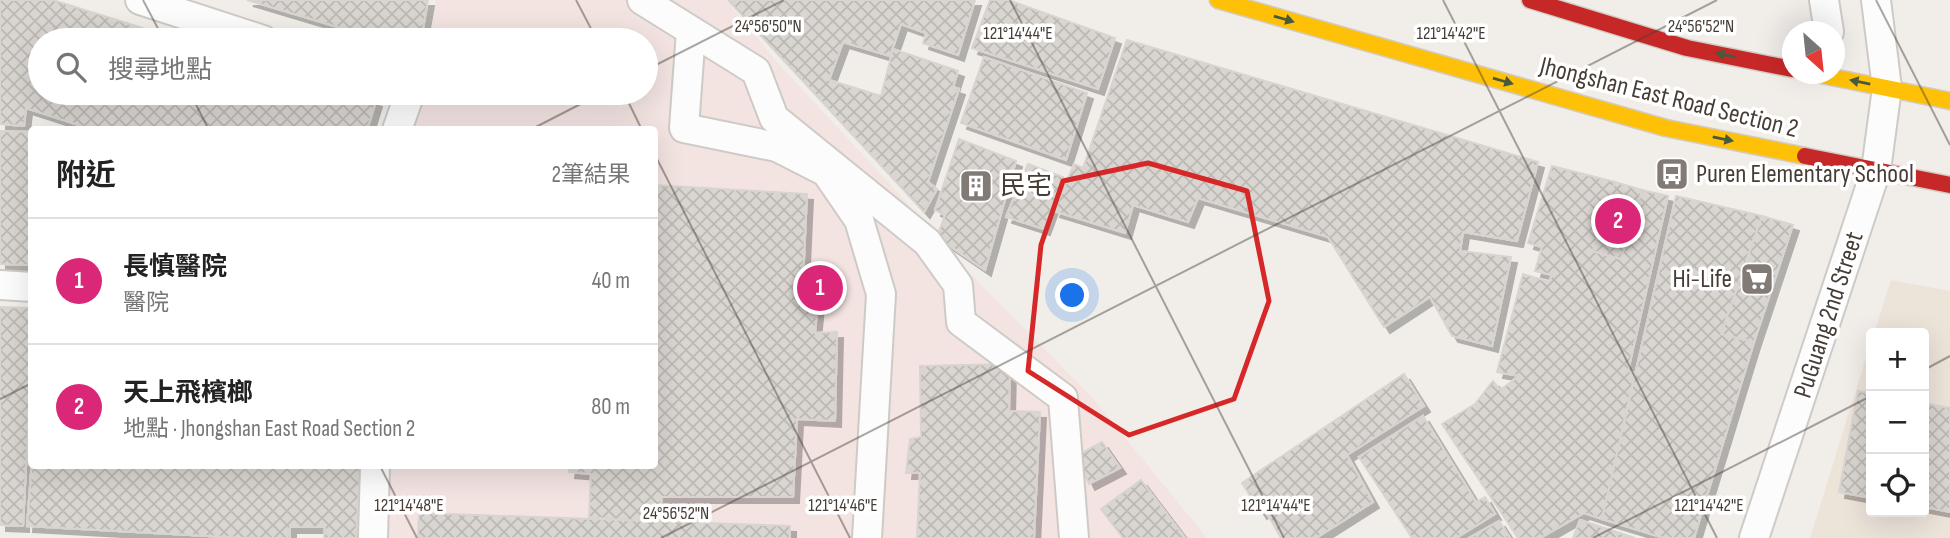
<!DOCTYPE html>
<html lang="zh-TW">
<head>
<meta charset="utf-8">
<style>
  body { margin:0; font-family:"Sofia Sans Condensed","Noto Sans TC",sans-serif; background:#f2f2f2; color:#222 }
  .controls { position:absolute; right:21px; bottom:21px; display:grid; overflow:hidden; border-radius:7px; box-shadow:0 7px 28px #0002 }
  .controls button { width:63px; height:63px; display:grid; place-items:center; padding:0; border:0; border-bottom:2px solid #e0e0e0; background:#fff; color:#222; font:35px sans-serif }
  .compass { position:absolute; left:1782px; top:21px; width:63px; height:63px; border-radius:50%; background:#fff; box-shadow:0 7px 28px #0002; rotate:153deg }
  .you { position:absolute; left:1073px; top:296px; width:24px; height:24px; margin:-18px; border:5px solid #fff; border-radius:50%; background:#1a73e8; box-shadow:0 0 0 10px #1a73e833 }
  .badge { display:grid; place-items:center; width:46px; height:46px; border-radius:50%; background:#db2777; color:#fff; font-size:23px; font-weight:700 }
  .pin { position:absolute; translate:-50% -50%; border:4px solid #fff; box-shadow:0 2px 7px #0006 }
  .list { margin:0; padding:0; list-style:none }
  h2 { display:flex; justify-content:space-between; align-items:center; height:91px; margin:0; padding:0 28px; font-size:30px }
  h2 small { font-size:23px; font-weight:400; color:#767676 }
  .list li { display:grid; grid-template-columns:46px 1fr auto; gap:21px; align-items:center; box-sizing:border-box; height:126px; padding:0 28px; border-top:2px solid #e0e0e0 }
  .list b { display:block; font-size:26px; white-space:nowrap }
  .list p { margin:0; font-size:23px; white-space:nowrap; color:#767676 }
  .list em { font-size:23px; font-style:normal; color:#767676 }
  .icon { flex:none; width:38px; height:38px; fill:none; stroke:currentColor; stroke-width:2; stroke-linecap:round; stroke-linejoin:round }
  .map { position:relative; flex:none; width:1950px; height:538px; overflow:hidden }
  .search { position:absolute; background:#fff; box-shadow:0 7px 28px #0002; left:28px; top:28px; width:630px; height:77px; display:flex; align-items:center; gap:18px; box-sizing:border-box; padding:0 24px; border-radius:38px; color:#767676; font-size:26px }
  .panel { position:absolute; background:#fff; box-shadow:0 7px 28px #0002; left:28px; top:126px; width:630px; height:343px; border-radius:7px }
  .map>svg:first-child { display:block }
  .education { fill:#ece3d9 }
  .medical { fill:#f3e4e2 }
  .building { fill:url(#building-cross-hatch); stroke:#d9d4d0; stroke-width:2; filter:url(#shadow) }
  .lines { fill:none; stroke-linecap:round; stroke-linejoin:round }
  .lane-casing { stroke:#cecac6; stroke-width:32 }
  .slow-casing { stroke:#d2cbc2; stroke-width:19 }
  .jam-casing { stroke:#d2cbc2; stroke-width:19 }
  .lane { stroke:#fdfcfc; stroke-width:28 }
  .slow { stroke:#ffc107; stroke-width:16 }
  .jam { stroke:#c62828; stroke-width:16 }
  .oneway { fill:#485a3c }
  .marked { fill:none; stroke:#d62828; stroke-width:5; stroke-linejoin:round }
  .ticks { fill:none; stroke:#473d36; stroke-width:2; stroke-opacity:0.45 }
  .labels { text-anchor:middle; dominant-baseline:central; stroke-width:7; stroke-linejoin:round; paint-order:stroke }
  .street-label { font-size:26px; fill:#473d36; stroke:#fff }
  .poi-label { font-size:26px; fill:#473d36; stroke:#fff; text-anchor:start }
  .ticks-label { font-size:18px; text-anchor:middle; fill:#473d36; stroke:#fff; stroke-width:7; stroke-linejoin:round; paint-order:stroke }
</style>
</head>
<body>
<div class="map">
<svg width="1950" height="538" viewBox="0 0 1950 538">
  <defs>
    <pattern id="building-cross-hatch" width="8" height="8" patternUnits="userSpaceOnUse" patternTransform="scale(1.75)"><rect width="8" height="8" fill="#d9d5d1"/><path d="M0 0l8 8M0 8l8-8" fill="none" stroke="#bcb8b4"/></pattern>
    <filter id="shadow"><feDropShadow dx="6" dy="6" stdDeviation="0" flood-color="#0004"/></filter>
  </defs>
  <rect width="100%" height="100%" fill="#f1eeea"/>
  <!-- education -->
  <path class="education" d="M 1891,280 L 1950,291 L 1950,538 L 1810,538 L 1871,342 L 1871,512 L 1924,512 L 1924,333 L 1874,333 Z"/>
  <!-- medical -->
  <path class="medical" d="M 436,0 L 726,0 L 775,60 L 901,196 L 943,246 L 1091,396 L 1207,538 L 387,538 L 389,466 L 654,466 L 654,130 L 411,129 L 420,93 L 646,93 L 646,40 L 430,40 Z"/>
  <!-- building -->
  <g class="building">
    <path d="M 0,0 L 53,0 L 181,40 L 40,40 L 40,93 L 348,93 L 376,101 L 367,130 L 94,130 L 26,108 L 24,126 L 0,124 Z"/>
    <path d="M 247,0 L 428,0 L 421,40 L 381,40 Z"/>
    <path d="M 728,0 L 975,0 L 958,55 L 923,43 L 926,33 L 901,24 L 890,56 L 843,42 L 829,80 L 881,96 L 893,49 L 958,71 L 953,87 L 959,89 L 928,182 L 937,189 L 924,212 Z"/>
    <path d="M 990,0 L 1008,0 L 1115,38 L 1098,89 L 972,48 Z"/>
    <path d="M 1127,40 L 1538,162 L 1517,241 L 1463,232 L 1460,251 L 1511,257 L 1492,346 L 1452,336 L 1430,297 L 1384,327 L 1328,237 L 1198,198 L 1188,222 L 1133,205 L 1125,233 L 1054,211 L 1074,164 L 1083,168 Z"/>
    <path d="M 984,57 L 1087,93 L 1066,160 L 961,123 Z"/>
    <path d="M 0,131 L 32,132 L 31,265 L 0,264 Z"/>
    <path d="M 959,139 L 1016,161 L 985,270 L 937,237 L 945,215 L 935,210 Z"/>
    <path d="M 1028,164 L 1063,177 L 1044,229 L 1006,217 Z"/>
    <path d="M 1552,166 L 1615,182 L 1593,251 L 1621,259 L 1642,190 L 1668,196 L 1628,371 L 1635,373 L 1602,519 L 1584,513 L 1540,538 L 1518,538 L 1442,424 L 1475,404 L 1493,381 L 1500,390 L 1519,376 L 1497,372 L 1523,274 L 1549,282 L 1552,275 L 1535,271 L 1542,247 L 1528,243 Z"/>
    <path d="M 1615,182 L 1642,190 L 1621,259 L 1593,251 Z"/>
    <path d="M 654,185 L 807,194 L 802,302 L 818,302 L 815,333 L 837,332 L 835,421 L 797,419 L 793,497 L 662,497 L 658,523 L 589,517 L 591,474 L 569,472 L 570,466 L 654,466 Z"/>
    <path d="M 1676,196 L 1762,216 L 1721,334 L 1754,342 L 1694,538 L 1664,538 L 1602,519 Z"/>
    <path d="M 1762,216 L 1793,225 L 1754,342 L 1721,334 Z"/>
    <path d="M 0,307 L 32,308 L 32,351 L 23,526 L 0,525 Z"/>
    <path d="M 1010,364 L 1009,411 L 1040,412 L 1034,538 L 917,538 L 920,473 L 906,473 L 910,439 L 921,437 L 920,366 Z"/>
    <path d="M 1404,374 L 1424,406 L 1347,455 L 1373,502 L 1316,538 L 1281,538 L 1265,510 L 1261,513 L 1242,483 Z"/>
    <path d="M 1858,391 L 1871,393 L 1871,498 L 1839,492 Z"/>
    <path d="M 1924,403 L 1950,408 L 1950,512 L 1924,507 Z"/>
    <path d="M 1423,416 L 1476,502 L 1485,497 L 1495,514 L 1456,538 L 1412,538 L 1359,457 Z"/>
    <path d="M 1102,442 L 1120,468 L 1089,484 L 1076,456 Z"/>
    <path d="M 32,460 L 32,466 L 360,466 L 356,538 L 324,538 L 325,527 L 290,527 L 290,538 L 244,538 L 27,526 Z"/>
    <path d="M 1141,480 L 1185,538 L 1123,538 L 1101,509 Z"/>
    <path d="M 419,513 L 790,526 L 790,538 L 418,538 Z"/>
    <path d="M 1580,520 L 1635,538 L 1573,538 Z"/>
    <path d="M 1499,521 L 1510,538 L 1469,538 Z"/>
  </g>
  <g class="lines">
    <defs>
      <g id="lane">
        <path d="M 140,0 L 263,40"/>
        <path d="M 642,0 L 756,71 L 774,118 L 927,242 L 958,285 L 961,322 L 1063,398 L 1074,538"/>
        <path d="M 1824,0 L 1829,32"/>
        <path d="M 691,31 L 684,128 L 777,147 L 826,172 L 859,220 L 881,294 L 867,538"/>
        <path d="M 397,130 L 410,93"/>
        <path d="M 0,285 L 32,287"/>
        <path d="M 373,538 L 375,466"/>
        <path d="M 1754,538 L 1876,170 L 1887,88 L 1876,0"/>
      </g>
      <g id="slow">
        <path d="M 1218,0 L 1666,128 L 1805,156"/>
        <path d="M 1817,74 L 1950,101"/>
      </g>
      <g id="jam">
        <path d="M 1530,0 L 1687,48 L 1792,69"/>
        <path d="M 1805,156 L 1950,185"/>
      </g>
    </defs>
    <!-- lane casing -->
    <use href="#lane" class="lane-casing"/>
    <!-- slow casing -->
    <use href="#slow" class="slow-casing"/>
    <!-- jam casing -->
    <use href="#jam" class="jam-casing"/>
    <!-- lane -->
    <use href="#lane" class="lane"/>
    <!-- slow -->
    <use href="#slow" class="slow"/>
    <!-- jam -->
    <use href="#jam" class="jam"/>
  </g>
  <!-- one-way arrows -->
  <defs><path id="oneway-solid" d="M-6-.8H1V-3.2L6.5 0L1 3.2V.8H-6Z" transform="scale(1.75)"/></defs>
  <g class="oneway">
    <use href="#oneway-solid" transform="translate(1284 19) rotate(16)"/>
    <use href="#oneway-solid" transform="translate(1726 55) rotate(-169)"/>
    <use href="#oneway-solid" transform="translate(1503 81) rotate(16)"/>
    <use href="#oneway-solid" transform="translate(1860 82) rotate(-168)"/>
    <use href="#oneway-solid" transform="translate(1723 139) rotate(12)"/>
  </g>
  <!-- marked area -->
  <path class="marked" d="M 1148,163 L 1247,191 L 1269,301 L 1234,399 L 1129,435 L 1028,371 L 1041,245 L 1063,181 Z"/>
  <!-- ticks -->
  <path class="ticks" d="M 143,0 L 164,40M 576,0 L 597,40M 1010,0 L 1284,538M 1443,0 L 1717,538M 1876,0 L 1950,145M 646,70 L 784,0M 190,93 L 209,130M 624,93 L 642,130M 530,130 L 602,93M 654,153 L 850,538M 1924,370 L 1950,356M 0,399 L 32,383M 380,466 L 417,538M 661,538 L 1717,0M 1593,538 L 1871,396"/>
  <!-- icons -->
  <defs>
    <symbol id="bus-square" viewBox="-11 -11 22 22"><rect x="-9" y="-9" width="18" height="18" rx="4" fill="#827b75" stroke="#fff"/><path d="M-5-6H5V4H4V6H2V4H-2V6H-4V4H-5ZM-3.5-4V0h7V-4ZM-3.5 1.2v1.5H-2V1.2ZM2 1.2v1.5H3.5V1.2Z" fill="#fff"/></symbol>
    <symbol id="building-square" viewBox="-11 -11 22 22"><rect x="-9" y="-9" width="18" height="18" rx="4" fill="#827b75" stroke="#fff"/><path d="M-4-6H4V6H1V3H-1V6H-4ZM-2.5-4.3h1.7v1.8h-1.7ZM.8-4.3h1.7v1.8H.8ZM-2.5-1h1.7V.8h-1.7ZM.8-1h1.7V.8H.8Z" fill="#fff"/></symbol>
    <symbol id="supermarket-square" viewBox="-11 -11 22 22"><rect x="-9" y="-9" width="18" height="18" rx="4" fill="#827b75" stroke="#fff"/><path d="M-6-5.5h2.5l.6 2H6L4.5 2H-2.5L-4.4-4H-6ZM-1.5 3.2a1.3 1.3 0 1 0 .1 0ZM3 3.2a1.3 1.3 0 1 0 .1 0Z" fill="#fff"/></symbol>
  </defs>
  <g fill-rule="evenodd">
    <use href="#bus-square" x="1653" y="155" width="38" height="38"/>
    <use href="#building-square" x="957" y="167" width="38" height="38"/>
    <use href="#supermarket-square" x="1738" y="260" width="38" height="38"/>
  </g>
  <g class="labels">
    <!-- street labels -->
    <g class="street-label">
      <text transform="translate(1669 98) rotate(14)">Jhongshan East Road Section 2</text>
      <text transform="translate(1829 315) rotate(-72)">PuGuang 2nd Street</text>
    </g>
    <!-- poi labels -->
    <g class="poi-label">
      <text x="1696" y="174">Puren Elementary School</text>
      <text x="1000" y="186">民宅</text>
      <text x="1732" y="279" text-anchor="end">Hi-Life</text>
    </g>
  </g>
  <g class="ticks-label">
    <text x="768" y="32">24°56'50"N</text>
    <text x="1701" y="32">24°56'52"N</text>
    <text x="1018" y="39">121°14'44"E</text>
    <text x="1451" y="39">121°14'42"E</text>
    <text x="409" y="511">121°14'48"E</text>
    <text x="843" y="511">121°14'46"E</text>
    <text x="1276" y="511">121°14'44"E</text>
    <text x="1709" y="511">121°14'42"E</text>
    <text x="676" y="519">24°56'52"N</text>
  </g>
</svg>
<div class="controls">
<button>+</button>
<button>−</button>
<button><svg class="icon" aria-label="locate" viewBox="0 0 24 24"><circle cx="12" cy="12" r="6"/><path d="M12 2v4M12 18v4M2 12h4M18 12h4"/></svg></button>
</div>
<svg class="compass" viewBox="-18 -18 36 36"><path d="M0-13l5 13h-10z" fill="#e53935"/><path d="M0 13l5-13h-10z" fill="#767676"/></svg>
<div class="you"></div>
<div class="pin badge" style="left:820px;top:288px">1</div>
<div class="pin badge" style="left:1618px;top:221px">2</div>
<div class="search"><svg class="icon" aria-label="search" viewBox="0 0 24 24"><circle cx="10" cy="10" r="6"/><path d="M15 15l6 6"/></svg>搜尋地點</div>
<section class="panel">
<h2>附近<small>2筆結果</small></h2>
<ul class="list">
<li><span class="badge">1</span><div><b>長慎醫院</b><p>醫院</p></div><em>40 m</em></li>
<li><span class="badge">2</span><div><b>天上飛檳榔</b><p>地點 · Jhongshan East Road Section 2</p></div><em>80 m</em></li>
</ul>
</section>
</div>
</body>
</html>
